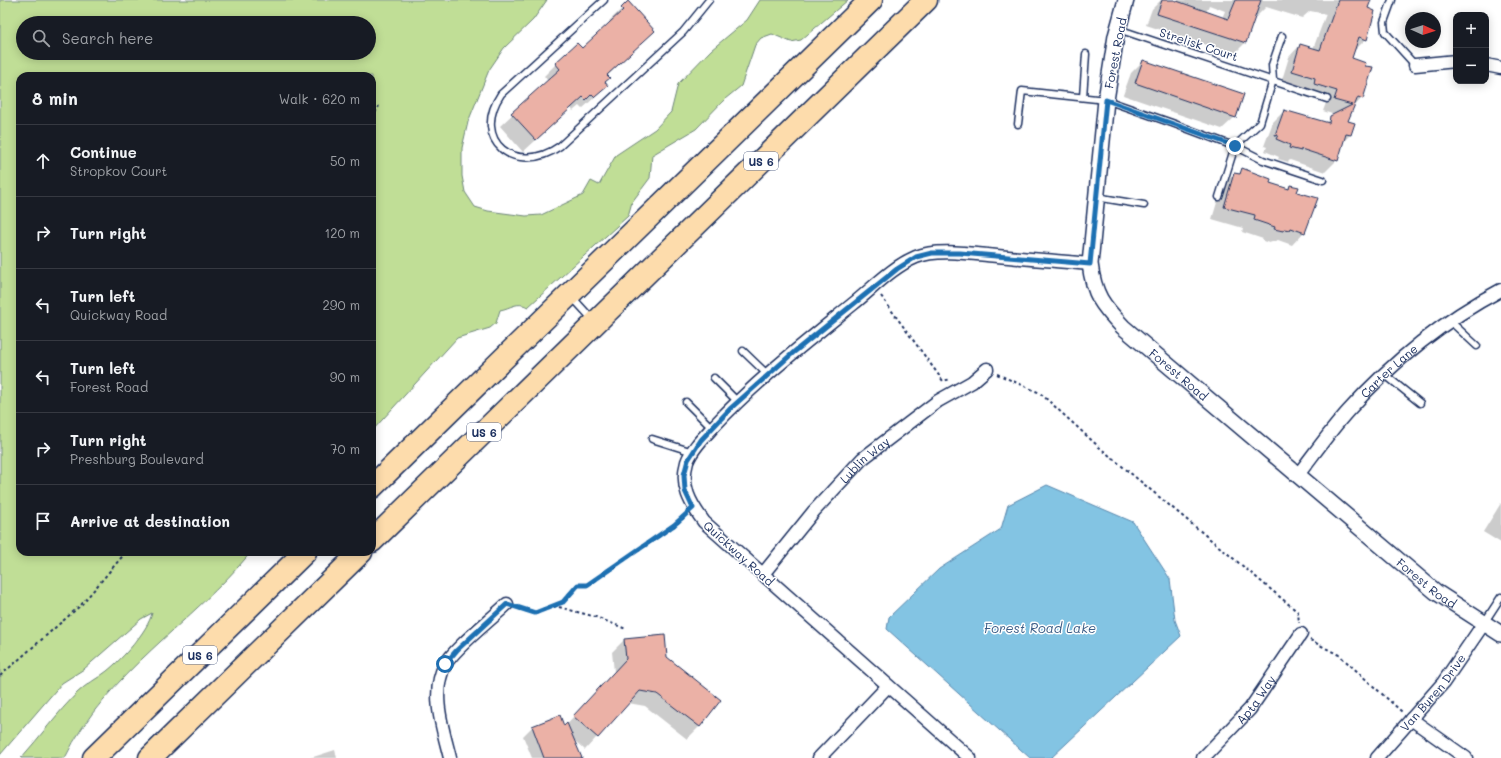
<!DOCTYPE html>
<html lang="en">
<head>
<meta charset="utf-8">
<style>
  body { margin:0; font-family:Mali,sans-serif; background:#20242c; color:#f1f3f6 }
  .controls { position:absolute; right:12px; top:12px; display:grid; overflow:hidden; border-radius:8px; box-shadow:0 2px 10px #0003 }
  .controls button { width:36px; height:36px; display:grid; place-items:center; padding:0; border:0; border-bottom:1px solid #363941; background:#171b24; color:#f1f3f6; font:20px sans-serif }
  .compass { position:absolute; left:1405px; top:12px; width:36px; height:36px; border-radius:50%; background:#171b24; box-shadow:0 2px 10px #0003; rotate:93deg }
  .stop { position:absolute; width:12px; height:12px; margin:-9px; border:3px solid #1f6fb2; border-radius:50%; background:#fff }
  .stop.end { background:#1f6fb2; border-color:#fff; box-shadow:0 1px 4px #0008 }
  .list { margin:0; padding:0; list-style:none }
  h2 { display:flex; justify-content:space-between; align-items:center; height:52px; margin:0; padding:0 16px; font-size:17px }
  h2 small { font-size:13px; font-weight:400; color:#9ea1a6 }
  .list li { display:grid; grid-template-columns:26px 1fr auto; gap:12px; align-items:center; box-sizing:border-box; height:72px; padding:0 16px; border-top:1px solid #363941 }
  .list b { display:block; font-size:15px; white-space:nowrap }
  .list p { margin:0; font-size:13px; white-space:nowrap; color:#9ea1a6 }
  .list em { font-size:13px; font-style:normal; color:#9ea1a6 }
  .icon { flex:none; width:22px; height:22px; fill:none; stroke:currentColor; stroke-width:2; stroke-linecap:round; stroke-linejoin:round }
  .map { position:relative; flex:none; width:1501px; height:758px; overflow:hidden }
  .search { position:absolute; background:#171b24; box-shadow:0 2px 10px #0003; left:16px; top:16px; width:360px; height:44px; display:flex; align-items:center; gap:10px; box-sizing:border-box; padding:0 14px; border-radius:22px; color:#9ea1a6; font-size:15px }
  .panel { position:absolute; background:#171b24; box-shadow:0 2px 10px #0003; left:16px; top:72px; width:360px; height:484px; border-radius:12px }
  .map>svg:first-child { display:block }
  .green { fill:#c0de96; stroke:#6e867a; fill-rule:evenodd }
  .water { fill:#83c4e3; stroke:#5988ae }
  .shadow { fill:#0003; fill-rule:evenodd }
  .building { fill:#ebb1a6; stroke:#1b2f5e }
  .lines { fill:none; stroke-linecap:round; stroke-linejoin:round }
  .service-casing { stroke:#1b2f5e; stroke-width:9 }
  .minor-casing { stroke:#1b2f5e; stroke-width:15 }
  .tertiary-casing { stroke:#1b2f5e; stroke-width:18 }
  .motorway-casing { stroke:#1b2f5e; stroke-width:25 }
  .path { stroke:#1b2f5e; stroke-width:2; stroke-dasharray:3 3; stroke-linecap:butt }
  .service { stroke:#fff; stroke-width:6 }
  .minor { stroke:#fff; stroke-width:12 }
  .tertiary { stroke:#fff; stroke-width:15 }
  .motorway { stroke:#fddcac; stroke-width:22 }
  .route { stroke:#1f6fb2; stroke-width:5 }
  .labels { text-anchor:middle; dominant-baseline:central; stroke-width:3; stroke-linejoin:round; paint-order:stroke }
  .shield { fill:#fff; stroke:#5f6d8e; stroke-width:1 }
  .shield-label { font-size:11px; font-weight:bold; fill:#1b2f5e }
  .street-label { font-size:12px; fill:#1b2f5e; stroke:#fff }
  .water-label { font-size:13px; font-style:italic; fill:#3a5c86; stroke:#fff }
</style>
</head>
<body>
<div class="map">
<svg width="1501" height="758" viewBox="0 0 1501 758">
  <rect width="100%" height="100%" fill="#fff"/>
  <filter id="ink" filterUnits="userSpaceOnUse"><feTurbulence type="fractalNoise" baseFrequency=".025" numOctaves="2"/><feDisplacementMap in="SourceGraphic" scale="8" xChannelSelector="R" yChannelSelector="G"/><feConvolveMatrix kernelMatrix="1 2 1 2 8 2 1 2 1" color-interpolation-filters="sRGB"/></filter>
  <g filter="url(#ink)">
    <!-- green -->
    <path class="green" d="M 0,0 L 547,0 L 533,20 L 504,48 L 489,70 L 468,122 L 462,148 L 462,176 L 465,192 L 475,207 L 488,211 L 526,216 L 541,215 L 583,195 L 591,181 L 599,185 L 616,155 L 655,129 L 671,112 L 678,84 L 711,50 L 747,20 L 760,0 L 848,0 L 801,40 L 791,42 L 772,34 L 761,38 L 755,45 L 741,86 L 725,99 L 696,129 L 652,155 L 650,178 L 632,202 L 628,216 L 528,307 C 517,301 511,308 500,310 L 496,323 L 490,328 L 457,338 L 372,431 L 372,76 L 20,76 L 20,552 L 251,552 C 193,623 105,674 65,758 L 21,758 C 40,737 57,713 77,693 C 86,684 97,679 107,671 C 122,659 148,631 152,613 L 141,619 L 84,669 L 62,683 L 0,755 ZM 23,23 L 369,23 L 369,53 L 23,53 Z"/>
    <!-- water -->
    <path class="water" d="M 1047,485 L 1133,522 L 1170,579 L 1175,620 L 1181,636 L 1051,758 L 1030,758 L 887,629 L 889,617 L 939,569 L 1001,529 L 1008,505 Z"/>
    <!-- shadow -->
    <g class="shadow">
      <path d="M 1161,0 L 1371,0 L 1366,9 L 1366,39 L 1354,51 L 1350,59 L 1362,98 L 1352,109 L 1346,121 L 1350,135 L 1343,142 L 1337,160 L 1325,172 L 1290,160 L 1288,162 L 1278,159 L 1279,157 L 1265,151 L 1267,147 L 1264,146 L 1273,122 L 1284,111 L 1325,123 L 1335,115 L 1323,111 L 1326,103 L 1302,96 L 1304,90 L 1281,83 L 1289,57 L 1300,45 L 1313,49 L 1326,14 L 1310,11 L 1302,18 L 1266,7 L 1253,20 L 1245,43 L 1234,54 L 1146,25 L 1152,9 ZM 1209,5 L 1225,11 L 1222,18 L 1206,13 Z"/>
      <path d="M 628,3 L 654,31 L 607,76 L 604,83 L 607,86 L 582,109 L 579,106 L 573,111 L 571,108 L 523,152 L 500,126 L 548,81 L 544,76 L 556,64 L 577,45 L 582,50 L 611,23 L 609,21 Z"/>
      <path d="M 1143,61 L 1235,117 L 1222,129 L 1123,95 L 1131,73 Z"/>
      <path d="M 1243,169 L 1269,184 L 1287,189 L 1290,186 L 1296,193 L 1304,232 L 1292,245 L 1278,240 L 1269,243 L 1263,241 L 1263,239 L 1242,232 L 1243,228 L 1212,219 L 1222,186 L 1234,174 L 1238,175 Z"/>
      <path d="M 1501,503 L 1501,543 L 1483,532 Z"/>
      <path d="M 624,640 L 666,658 L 720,700 L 699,727 L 687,739 L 645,706 L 628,703 L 585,750 L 573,739 L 580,758 L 532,758 L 523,736 L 532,727 L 559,716 L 564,727 L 614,672 L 612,652 Z"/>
      <path d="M 335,750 L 337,758 L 310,758 Z"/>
    </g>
    <!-- building -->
    <g class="building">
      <path d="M 1162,0 L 1174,0 L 1228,19 L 1236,0 L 1261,0 L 1246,43 L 1157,14 Z"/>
      <path d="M 1338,0 L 1371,0 L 1368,8 L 1375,11 L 1367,40 L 1359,37 L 1352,58 L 1366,63 L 1365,66 L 1373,67 L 1363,99 L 1358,97 L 1348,121 L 1355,123 L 1351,135 L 1346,134 L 1338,161 L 1301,149 L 1301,151 L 1289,148 L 1290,145 L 1276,139 L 1278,135 L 1275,135 L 1284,110 L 1329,123 L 1330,116 L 1352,105 L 1334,100 L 1337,91 L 1314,84 L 1315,78 L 1292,71 L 1300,44 L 1320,50 Z"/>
      <path d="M 628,1 L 655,31 L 607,75 L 610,78 L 605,82 L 608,86 L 595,97 L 592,94 L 586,100 L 583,97 L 536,140 L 511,113 L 560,69 L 555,63 L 577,43 L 582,48 L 623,10 L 621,8 Z"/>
      <path d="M 1143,60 L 1244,94 L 1236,118 L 1135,83 Z"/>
      <path d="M 1242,168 L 1271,179 L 1270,183 L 1289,189 L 1290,185 L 1299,187 L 1297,192 L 1318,198 L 1305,233 L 1291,228 L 1290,230 L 1284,229 L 1283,231 L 1274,229 L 1275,227 L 1254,220 L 1255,215 L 1224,207 L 1234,173 L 1240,174 Z"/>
      <path d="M 665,635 L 667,657 L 721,700 L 700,727 L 657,694 L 640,691 L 598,738 L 573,716 L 626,659 L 624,639 Z"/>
      <path d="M 560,715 L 564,726 L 567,723 L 582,758 L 544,758 L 532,726 Z"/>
    </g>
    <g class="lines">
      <defs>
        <g id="service">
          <path d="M 604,0 L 501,94 C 470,141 516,177 560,146 L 683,32 L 709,0"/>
          <path d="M 1392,0 L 1384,22 L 1385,32 L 1415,65"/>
          <path d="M 1118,29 L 1327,99"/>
          <path d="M 1083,97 L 1086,54"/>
          <path d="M 1018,124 L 1022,91 L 1106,100 L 1172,123 L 1239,148 L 1263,160 L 1323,180"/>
          <path d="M 1096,197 L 1144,205"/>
          <path d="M 1219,197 L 1235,146 L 1260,123 L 1273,80 L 1272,65 L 1282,36"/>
          <path d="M 572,297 L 593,320"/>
          <path d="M 1449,320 L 1477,346"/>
          <path d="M 743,351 L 768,375"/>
          <path d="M 1384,374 L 1420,403"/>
          <path d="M 714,378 L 738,402"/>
          <path d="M 686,402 L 712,428"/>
          <path d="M 652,439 L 693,452"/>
          <path d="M 1484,623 L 1501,597"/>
        </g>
        <g id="minor">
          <path d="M 1415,65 L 1456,61"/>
          <path d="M 1486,65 L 1501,68"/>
          <path id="s1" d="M 1297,476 C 1314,454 1330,431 1348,411 C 1393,361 1442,321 1501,290"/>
          <path id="s2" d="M 763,574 L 814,511 L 862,459 L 938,401 L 972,382 L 987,369"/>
          <path d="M 1411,719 L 1466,758"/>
          <path d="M 450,758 C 443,729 430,693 445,665 C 454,648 492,619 507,604"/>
          <path d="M 819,758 L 888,686"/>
          <path d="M 970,758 L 704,522 C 690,503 680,486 687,462 C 692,448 705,436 714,426 C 756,381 805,343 853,304 C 872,289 892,267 916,257 C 937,248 974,254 997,256 C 1028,259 1059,261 1090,264"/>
          <path id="s3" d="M 1203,758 L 1250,709 L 1301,634"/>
          <path id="s4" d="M 1377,758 L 1443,683 L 1484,623"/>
        </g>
        <g id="tertiary">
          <path id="s5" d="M 1126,0 L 1116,36 L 1106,100 L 1090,264 C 1094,295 1102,305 1123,327 L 1436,592 L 1501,634"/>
        </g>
        <g id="motorway">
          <path d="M 372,487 L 871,0"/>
          <path d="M 372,541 L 926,0"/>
          <path d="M 94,758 L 305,552"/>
          <path d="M 150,758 L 361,552"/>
        </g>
      </defs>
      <!-- service casing -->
      <use href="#service" class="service-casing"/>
      <!-- minor casing -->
      <use href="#minor" class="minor-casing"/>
      <!-- tertiary casing -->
      <use href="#tertiary" class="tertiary-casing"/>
      <!-- motorway casing -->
      <use href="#motorway" class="motorway-casing"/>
      <!-- path -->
      <g class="path">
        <path d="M 372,118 L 379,106"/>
        <path d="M 881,296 L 943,381 L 951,379"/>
        <path d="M 997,374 L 1040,393 L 1099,447 L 1298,612 L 1299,623"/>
        <path d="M 555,606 L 563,602 L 578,585 L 587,585 L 675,525 L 685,516"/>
        <path d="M 519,608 L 535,613 L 555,606 L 596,617 L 626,629"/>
        <path d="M 1310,640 L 1339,655 L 1402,712"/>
        <path d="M 0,676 L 81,605 L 126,552"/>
      </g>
      <!-- service -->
      <use href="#service" class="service"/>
      <!-- minor -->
      <use href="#minor" class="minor"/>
      <!-- tertiary -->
      <use href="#tertiary" class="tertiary"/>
      <!-- motorway -->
      <use href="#motorway" class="motorway"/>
    </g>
  </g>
  <g class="lines" filter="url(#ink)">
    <!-- route -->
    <path class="route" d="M 445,664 L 457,650 L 507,604 L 535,613 L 563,602 L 578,585 L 587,585 L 674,525 L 693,508 L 685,491 L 684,475 L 688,460 L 701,440 L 731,408 L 794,352 L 897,269 L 916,257 L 932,253 L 960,253 L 1090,264 L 1106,100 L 1235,146"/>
  </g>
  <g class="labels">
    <!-- shield labels -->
    <g class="shield">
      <rect x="744" y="152" width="34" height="18" rx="3"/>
      <rect x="467" y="423" width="34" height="18" rx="3"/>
      <rect x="183" y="646" width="34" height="18" rx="3"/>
    </g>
    <g class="shield-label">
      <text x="761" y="161">US 6</text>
      <text x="484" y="432">US 6</text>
      <text x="200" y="655">US 6</text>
    </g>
    <!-- street labels -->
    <g class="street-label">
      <text transform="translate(1199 44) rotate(18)">Strelisk Court</text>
      <text transform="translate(1115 53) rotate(-79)">Forest Road</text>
      <text stroke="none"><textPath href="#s1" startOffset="140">Carter Lane</textPath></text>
      <text stroke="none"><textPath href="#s5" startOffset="413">Forest Road</textPath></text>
      <text stroke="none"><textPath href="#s2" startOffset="153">Lublin Way</textPath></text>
      <text transform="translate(739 553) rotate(42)">Quickway Road</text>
      <text stroke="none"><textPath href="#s5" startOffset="737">Forest Road</textPath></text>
      <text stroke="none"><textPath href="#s4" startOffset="86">Van Buren Drive</textPath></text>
      <text stroke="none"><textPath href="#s3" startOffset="79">Apta Way</textPath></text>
    </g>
    <!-- water labels -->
    <g class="water-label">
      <text x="1040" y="627">Forest Road Lake</text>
    </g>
  </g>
</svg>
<div class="controls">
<button>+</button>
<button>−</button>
</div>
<svg class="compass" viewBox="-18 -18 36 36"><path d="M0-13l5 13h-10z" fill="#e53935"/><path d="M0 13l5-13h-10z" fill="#9ea1a6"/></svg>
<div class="stop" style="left:445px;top:664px"></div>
<div class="stop end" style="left:1235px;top:146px"></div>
<div class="search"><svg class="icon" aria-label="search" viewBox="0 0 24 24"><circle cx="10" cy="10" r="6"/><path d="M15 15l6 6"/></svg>Search here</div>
<section class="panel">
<h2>8 min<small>Walk · 620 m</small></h2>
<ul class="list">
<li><svg class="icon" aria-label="ahead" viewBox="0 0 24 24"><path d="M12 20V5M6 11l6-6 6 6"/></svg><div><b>Continue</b><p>Stropkov Court</p></div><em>50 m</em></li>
<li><svg class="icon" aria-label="right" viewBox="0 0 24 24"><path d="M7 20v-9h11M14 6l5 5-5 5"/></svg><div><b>Turn right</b></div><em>120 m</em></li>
<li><svg class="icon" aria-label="left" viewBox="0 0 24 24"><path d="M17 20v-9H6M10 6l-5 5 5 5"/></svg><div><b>Turn left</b><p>Quickway Road</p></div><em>290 m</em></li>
<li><svg class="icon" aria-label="left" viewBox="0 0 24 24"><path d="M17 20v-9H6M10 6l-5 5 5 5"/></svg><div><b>Turn left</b><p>Forest Road</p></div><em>90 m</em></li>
<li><svg class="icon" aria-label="right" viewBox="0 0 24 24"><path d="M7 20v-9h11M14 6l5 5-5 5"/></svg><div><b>Turn right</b><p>Preshburg Boulevard</p></div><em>70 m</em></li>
<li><svg class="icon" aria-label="arrive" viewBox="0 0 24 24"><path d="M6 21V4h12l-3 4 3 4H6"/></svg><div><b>Arrive at destination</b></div></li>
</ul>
</section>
</div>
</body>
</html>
